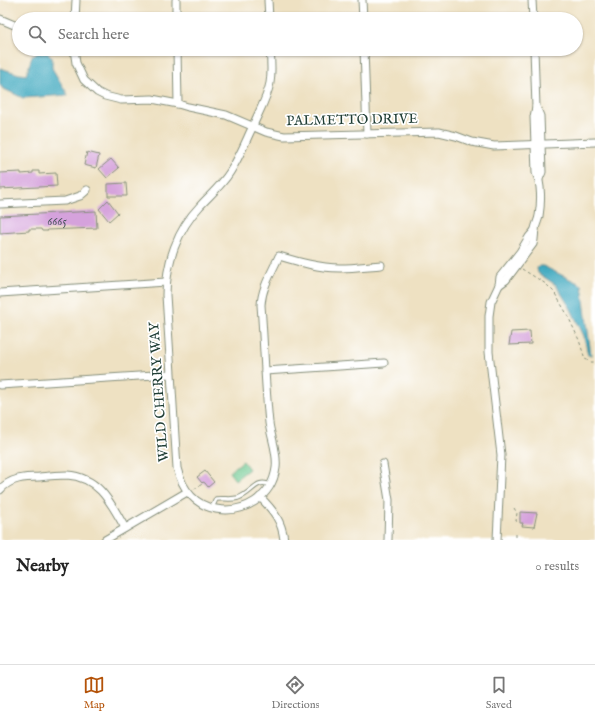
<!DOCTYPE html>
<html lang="en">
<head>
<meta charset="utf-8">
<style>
  body { margin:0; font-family:"IM FELL English",serif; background:#f2f2f2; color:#222 }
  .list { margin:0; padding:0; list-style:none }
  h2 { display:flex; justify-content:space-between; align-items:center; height:52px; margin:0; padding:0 16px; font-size:17px }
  h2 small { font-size:13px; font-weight:400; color:#767676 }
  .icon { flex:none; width:22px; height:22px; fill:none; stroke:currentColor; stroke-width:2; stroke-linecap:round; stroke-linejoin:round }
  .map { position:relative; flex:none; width:595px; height:540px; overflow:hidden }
  .search { position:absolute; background:#fff; box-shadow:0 1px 3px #0004; left:12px; right:12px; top:12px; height:44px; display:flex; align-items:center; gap:10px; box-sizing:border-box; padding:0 14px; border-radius:22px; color:#767676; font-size:15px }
  .sheet { height:124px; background:#fff }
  nav { display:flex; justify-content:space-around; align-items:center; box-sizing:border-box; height:56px; border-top:1px solid #e0e0e0; background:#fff; font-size:11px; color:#767676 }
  nav a { display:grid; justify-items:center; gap:2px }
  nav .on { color:#b45309 }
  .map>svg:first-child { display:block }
  .green { fill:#6dc88f; stroke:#468262 }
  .water { fill:#3fa9bf; stroke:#2f737a }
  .building { fill:#d5a2dc }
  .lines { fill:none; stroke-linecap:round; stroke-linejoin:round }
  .lane-casing { stroke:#868f7b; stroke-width:5.5 }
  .street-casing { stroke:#868f7b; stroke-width:9 }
  .path { stroke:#868f7b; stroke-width:1; stroke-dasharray:3 3; stroke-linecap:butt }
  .lane { stroke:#fff; stroke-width:3.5 }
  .street { stroke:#fff; stroke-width:7 }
  .labels { text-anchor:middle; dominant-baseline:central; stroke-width:3.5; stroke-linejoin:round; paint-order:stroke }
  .number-label { font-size:12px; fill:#4c565e }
  .street-label { font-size:14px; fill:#1f3d34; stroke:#fff }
</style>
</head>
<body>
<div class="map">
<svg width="595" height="540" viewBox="0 0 595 540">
  <rect width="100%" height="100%" fill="#fff"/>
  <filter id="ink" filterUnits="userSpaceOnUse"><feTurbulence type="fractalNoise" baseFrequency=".025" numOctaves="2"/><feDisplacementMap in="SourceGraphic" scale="8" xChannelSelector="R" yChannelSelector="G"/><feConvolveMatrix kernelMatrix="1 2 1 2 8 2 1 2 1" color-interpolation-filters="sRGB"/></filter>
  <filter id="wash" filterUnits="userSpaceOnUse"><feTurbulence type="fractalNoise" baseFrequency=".012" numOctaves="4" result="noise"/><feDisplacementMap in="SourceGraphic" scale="16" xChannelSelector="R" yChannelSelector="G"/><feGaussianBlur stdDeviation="0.9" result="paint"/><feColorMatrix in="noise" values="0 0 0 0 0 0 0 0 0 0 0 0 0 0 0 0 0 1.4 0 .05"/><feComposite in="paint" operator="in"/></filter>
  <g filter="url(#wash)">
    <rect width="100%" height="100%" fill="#eee1c2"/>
    <!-- green -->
    <path class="green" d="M 243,461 L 249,469 L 235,480 L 229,472 Z"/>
    <!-- water -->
    <g class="water">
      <path d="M 38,53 L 48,53 L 52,57 L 52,68 L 68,95 L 23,98 L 2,88 L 0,84 L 0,68 L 19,74 L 26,75 L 28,70 L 32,56 Z"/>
      <path d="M 539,266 L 543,266 L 582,285 L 591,355 L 588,355 L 584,336 L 571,309 L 556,285 L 538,273 L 537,268 Z"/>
    </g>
    <g id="blocks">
      <!-- building -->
      <g class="building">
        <path d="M 87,152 L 99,155 L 96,168 L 84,165 Z"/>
        <path d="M 111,159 L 119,168 L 107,178 L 99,169 Z"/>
        <path d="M 33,171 L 39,171 L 39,174 L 56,173 L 57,186 L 0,189 L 0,173 L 21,172 L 21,174 L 33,173 Z"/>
        <path d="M 126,183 L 127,196 L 108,196 L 108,184 Z"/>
        <path d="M 108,200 L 118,213 L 109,221 L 99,209 Z"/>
        <path d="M 96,211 L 97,228 L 47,230 L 48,231 L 42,231 L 41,229 L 29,229 L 29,231 L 0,233 L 0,216 Z"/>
        <path d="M 530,331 L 531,344 L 509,345 L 511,332 Z"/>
        <path d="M 205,471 L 214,482 L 208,487 L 205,483 L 203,482 L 202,483 L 197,477 Z"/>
        <path d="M 520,512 L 537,513 L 534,527 L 522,526 L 523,523 L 520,523 Z"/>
      </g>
    </g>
  </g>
  <g filter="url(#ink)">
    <use href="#blocks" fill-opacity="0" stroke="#868f7b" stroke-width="1"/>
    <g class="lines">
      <defs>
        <path id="lane" d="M 212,508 L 216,499 C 223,498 231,500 238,498 C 253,493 256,478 270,485"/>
        <g id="street">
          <path d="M 176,0 L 176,19"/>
          <path d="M 268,0 L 269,19"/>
          <path d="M 362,0 L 363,19"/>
          <path d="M 532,0 L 533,19"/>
          <path d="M 0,19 L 19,27"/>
          <path d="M 75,19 L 76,0"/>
          <path d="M 74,49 L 76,63 L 84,80 L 97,92 L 105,96 L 121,100 L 152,99 L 178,104 L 188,107 L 226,115 L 266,132 L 284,136 L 439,132 L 456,136 L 472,142 L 494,146 L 595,142"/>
          <path d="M 177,49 L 178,104"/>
          <path d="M 270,49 C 271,60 272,72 270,83 C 267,99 258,113 252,128 C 245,143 239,158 230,172 C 222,185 210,195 200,206 C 177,230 166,263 166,295 L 177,468 C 182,488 194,505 216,509 C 244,514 272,497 276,468 C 278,452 271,438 269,423 C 265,384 264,344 261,305 C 262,287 272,272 279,256 C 299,262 319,268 340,268 C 354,268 368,266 381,265"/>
          <path d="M 364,49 L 367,134"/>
          <path d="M 536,107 L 540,116 L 542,172 L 539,179"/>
          <path d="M 0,204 L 65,201 L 80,196 L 87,190"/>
          <path d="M 499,285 L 506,280 L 533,244 C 535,238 534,234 535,229 C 536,224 538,221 539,216 C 541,204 542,184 536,173 L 534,117 L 536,107 L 534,49"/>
          <path d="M 0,293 L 166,282"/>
          <path d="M 265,371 L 384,363"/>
          <path d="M 0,385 L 170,374"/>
          <path d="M 383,464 L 389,500 L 388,540"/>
          <path d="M 0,490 C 10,478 25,477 39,477 C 48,476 58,475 67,475 C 99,477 111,503 125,528"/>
          <path d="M 260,497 C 273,510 282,521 284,540"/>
          <path d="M 105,540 L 187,492"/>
          <path d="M 497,540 L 501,455 L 489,352 L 489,316 L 491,302 L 499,285 L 500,277 L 520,252 L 529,237 L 535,230"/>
        </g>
      </defs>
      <!-- lane casing -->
      <use href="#lane" class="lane-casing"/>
      <!-- street casing -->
      <use href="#street" class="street-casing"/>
      <!-- path -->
      <g class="path">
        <path d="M 522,269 L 546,284 L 554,292 L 567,314 L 579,340 L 585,359 L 591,362 L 595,362"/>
        <path d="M 194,489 L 204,483"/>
        <path d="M 514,508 L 517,513 L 516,521 L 520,522"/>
        <path d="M 516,534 L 516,540"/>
      </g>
      <!-- lane -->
      <use href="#lane" class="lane"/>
      <!-- street -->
      <use href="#street" class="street"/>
    </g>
  </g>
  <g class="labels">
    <!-- number labels -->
    <g class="number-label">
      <text x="57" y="221">6665</text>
    </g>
    <!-- street labels -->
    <g class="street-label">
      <text transform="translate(352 120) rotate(-1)">PALMETTO DRIVE</text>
      <text transform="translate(159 392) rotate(-94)">WILD CHERRY WAY</text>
    </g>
  </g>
</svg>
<div class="search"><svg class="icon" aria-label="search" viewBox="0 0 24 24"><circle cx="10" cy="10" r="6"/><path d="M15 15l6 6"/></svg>Search here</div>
</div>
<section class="sheet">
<h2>Nearby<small>0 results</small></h2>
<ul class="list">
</ul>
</section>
<nav>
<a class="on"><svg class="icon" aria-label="map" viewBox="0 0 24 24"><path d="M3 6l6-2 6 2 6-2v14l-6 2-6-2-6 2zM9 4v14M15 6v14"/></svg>Map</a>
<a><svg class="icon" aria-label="directions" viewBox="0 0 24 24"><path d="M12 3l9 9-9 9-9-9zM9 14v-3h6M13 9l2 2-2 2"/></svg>Directions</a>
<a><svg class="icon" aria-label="saved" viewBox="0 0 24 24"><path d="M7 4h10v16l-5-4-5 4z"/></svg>Saved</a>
</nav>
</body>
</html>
